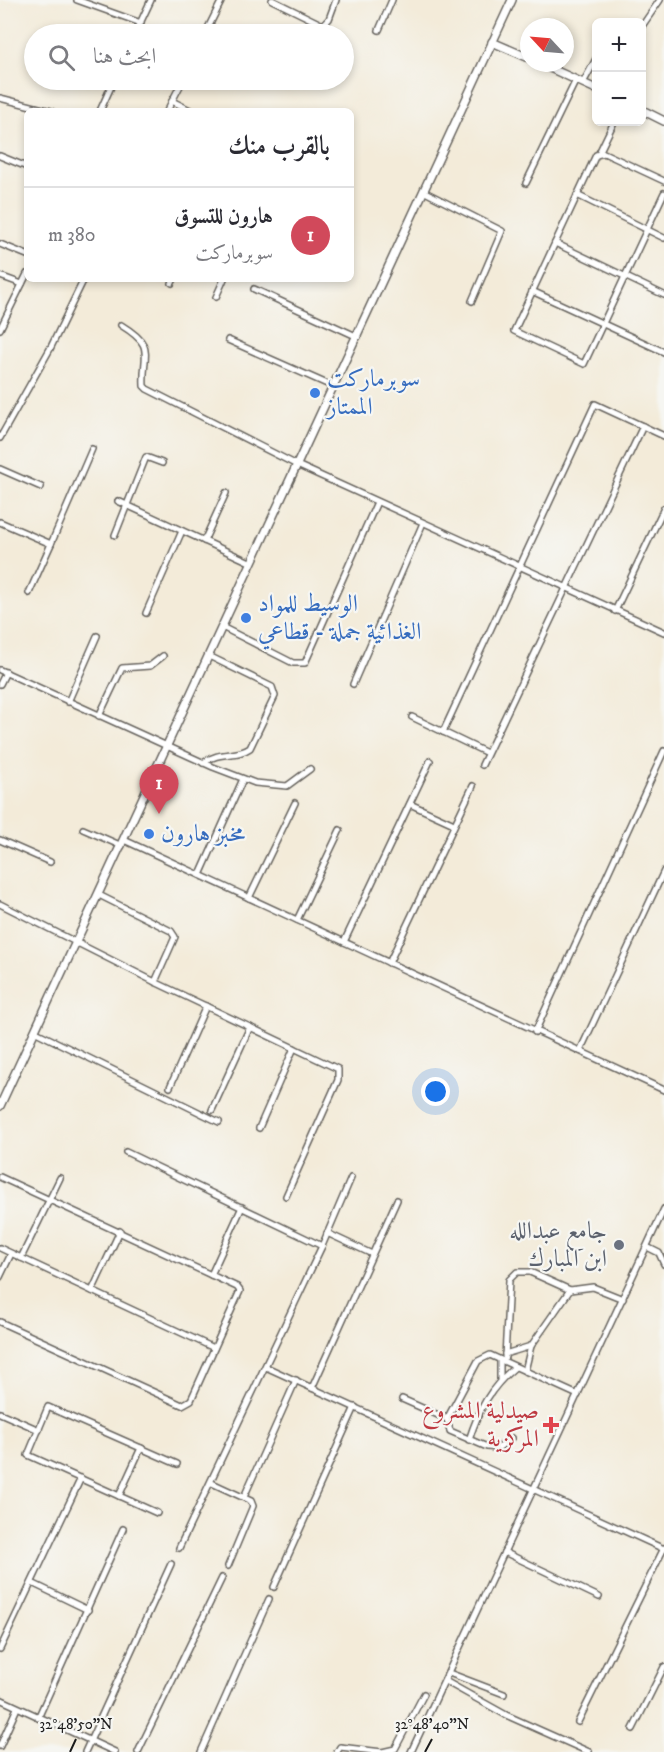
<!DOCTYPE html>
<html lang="ar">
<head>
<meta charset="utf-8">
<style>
  body { margin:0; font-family:"IM FELL DW Pica",Amiri,serif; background:#f2f2f3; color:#2b2b33; direction:rtl }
  .controls { position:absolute; right:18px; top:18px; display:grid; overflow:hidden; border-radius:9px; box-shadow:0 3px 9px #0003 }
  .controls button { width:54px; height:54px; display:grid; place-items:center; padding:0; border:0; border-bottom:2px solid #e1e1e2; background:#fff; color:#2b2b33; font:30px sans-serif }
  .compass { position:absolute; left:520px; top:18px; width:54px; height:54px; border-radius:50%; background:#fff; box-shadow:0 3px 9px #0003; rotate:296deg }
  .you { position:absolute; left:436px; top:1092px; width:21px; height:21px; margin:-15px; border:4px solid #fff; border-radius:50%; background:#1a73e8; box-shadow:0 0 0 9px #1a73e833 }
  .badge { display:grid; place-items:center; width:39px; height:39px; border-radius:50%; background:#d1495b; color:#fff; font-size:20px; font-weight:700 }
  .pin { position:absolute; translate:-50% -50px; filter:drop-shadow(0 2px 3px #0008) }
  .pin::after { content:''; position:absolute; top:32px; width:21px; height:18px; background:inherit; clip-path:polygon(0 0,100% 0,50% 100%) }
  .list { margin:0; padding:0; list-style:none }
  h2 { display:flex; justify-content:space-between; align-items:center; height:78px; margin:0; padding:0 24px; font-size:26px }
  h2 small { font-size:20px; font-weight:400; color:#7c7c81 }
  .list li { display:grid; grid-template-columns:39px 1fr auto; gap:18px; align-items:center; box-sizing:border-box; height:96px; padding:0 24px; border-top:2px solid #e1e1e2 }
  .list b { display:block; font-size:22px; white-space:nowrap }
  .list p { margin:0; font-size:20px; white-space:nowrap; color:#7c7c81 }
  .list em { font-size:20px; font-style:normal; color:#7c7c81 }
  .icon { flex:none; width:33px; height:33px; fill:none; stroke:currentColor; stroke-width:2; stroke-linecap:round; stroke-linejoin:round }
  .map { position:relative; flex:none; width:664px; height:1752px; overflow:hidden; direction:ltr }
  .search { position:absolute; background:#fff; box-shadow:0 3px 9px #0003; left:24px; top:24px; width:330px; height:66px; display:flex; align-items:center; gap:15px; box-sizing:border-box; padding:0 21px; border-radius:33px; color:#7c7c81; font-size:22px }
  .panel { position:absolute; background:#fff; box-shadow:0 3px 9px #0003; left:24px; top:108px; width:330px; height:174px; border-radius:9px; direction:rtl }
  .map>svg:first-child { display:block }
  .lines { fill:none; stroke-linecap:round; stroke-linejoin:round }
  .minor-casing { stroke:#67645e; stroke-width:8 }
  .tertiary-casing { stroke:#67645e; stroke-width:10 }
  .minor { stroke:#fff; stroke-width:5 }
  .tertiary { stroke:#fff; stroke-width:7 }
  .ticks { fill:none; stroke:#1c1c1c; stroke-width:2 }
  .shop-dot { fill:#3f7fe0; stroke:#f6f6f2; stroke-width:2 }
  .worship-dot { fill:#6b7280; stroke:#f6f6f2; stroke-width:2 }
  .health-dot { fill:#e0444e; stroke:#f6f6f2; stroke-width:2 }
  .labels { text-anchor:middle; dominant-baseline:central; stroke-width:4.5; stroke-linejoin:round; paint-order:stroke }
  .shop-label { font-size:24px; fill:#366cbe; stroke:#f6f6f2; text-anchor:start }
  .worship-label { font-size:24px; fill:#5b616d; stroke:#f6f6f2; text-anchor:end }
  .health-label { font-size:24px; fill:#be3a42; stroke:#f6f6f2; text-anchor:end }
  .ticks-label { font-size:15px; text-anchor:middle; fill:#1c1c1c; stroke:#f6f6f2; stroke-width:4.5; stroke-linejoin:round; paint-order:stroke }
</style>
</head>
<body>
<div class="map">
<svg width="664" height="1752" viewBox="0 0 664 1752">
  <rect width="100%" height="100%" fill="#f6f6f2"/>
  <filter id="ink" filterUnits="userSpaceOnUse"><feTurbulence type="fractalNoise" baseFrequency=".0167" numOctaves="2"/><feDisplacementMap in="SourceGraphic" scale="12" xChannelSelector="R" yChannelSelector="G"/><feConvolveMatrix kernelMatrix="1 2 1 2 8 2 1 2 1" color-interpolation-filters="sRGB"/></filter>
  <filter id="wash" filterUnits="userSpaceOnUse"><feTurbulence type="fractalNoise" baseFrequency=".008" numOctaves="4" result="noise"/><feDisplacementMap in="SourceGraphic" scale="24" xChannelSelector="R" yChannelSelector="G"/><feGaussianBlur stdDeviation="1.35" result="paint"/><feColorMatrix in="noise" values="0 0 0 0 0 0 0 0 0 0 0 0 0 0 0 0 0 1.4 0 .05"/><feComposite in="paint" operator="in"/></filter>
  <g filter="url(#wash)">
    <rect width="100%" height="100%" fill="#f3ebd9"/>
  </g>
  <g filter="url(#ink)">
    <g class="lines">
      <defs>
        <g id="minor">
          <path d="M 77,0 L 141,23"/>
          <path d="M 272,0 L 323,25 L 329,19 L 336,0"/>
          <path d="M 642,26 L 660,0"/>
          <path d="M 208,30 L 217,34"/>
          <path d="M 379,30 L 392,0"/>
          <path d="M 135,34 L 151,0"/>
          <path d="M 205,34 L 222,0"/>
          <path d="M 583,83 L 596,59"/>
          <path d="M 0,98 L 51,111"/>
          <path d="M 172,101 L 192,111"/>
          <path d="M 100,111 L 114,80"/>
          <path d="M 167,111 L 183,80"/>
          <path d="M 599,153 L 614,122"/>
          <path d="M 0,156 L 27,167"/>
          <path d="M 664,181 L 604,153 L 596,155 L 514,331 L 584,364 L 664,193"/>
          <path d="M 526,183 L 576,80"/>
          <path d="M 423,191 L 502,231 L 472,301"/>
          <path d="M 577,195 L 664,238"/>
          <path d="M 555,243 L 664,295"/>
          <path d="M 0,244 L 27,255"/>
          <path d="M 0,276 L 22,284"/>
          <path d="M 172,283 L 174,279"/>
          <path d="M 254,289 L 358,337"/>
          <path d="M 532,291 L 664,352"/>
          <path d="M 216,297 L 224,279"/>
          <path d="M 121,325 C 157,347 142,353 144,386 L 147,389 L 297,465 L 664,632"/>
          <path d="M 0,329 L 27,274"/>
          <path d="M 228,340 L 334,387"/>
          <path d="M 0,438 L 50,349 L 84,279"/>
          <path d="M 0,469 L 41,487"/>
          <path d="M 118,501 L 252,563"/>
          <path d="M 0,522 L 51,544 L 92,449"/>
          <path d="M 115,535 L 146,457 L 162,463"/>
          <path d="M 204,541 L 226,493"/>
          <path d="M 29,593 L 51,544"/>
          <path d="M 615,611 L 664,508"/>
          <path d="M 146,613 L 182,531"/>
          <path d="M 222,627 L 293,663 L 305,663 L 377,502"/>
          <path d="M 0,670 L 213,767 L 255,783 L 287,786 L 310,769"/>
          <path d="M 0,684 L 6,672"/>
          <path d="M 353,684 L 423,523"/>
          <path d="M 68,702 L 97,636"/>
          <path d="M 99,716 L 122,668 L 150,666 L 163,656"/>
          <path d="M 412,717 L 487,753"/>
          <path d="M 443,732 L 595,404 L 664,436"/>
          <path d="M 203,763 C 220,750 236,758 250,748 L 275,696 L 272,687 L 209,656"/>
          <path d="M 482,765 L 643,426"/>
          <path d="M 410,804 L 454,824"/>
          <path d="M 83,829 L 122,846"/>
          <path d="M 0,840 L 50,862"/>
          <path d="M 124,840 L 664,1090"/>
          <path d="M 200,875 L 243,779"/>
          <path d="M 99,895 L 171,931 L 175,937 L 155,982"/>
          <path d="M 249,898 L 295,803"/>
          <path d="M 0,904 L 155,982 L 338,1069 L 338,1080 L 286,1196"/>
          <path d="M 297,920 L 340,830"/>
          <path d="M 344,942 L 430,761"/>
          <path d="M 389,963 L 473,786"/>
          <path d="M 36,1032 L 219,1122"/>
          <path d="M 535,1032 L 664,751"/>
          <path d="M 580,1051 L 664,871"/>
          <path d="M 170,1087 L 206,1006"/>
          <path d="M 212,1110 L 250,1027"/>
          <path d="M 259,1128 L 294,1048"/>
          <path d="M 126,1152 L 322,1246 L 179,1548"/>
          <path d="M 0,1177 L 237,1287 L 240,1291 L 191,1400 L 182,1405 L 0,1322"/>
          <path d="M 327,1233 L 372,1254"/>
          <path d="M 322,1246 L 351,1178"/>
          <path d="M 647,1247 L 659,1253 L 664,1264"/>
          <path d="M 0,1248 L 214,1348"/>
          <path d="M 21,1258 L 60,1178"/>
          <path d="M 211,1275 L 242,1207"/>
          <path d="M 0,1277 L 11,1254"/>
          <path d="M 92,1291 L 120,1231"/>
          <path d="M 505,1354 L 531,1346 L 570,1290 L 593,1287 L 623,1299"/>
          <path d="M 505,1357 L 509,1280 L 517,1272 L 530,1272 L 570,1290"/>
          <path d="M 266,1367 L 664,1549"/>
          <path d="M 525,1371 L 531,1346"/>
          <path d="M 500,1379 L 500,1360"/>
          <path d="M 312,1388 L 397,1200"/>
          <path d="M 402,1399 L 447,1419 L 450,1431 L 487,1447 L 498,1448 L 511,1438"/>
          <path d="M 0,1413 L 39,1430"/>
          <path d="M 447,1419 L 478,1361 L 490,1355 L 578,1395"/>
          <path d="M 469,1440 C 479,1409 490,1388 515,1367"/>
          <path d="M 212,1483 L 251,1501 L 253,1506 L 228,1566"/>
          <path d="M 119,1496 L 141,1448"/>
          <path d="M 244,1497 L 296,1380"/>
          <path d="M 157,1513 L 28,1455 L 48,1407 L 177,1464"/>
          <path d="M 504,1552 L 599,1597"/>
          <path d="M 32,1583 L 88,1610"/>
          <path d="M 274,1587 L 355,1407"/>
          <path d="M 0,1649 L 81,1478"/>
          <path d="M 449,1673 L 504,1694"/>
          <path d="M 445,1681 L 506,1715 L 589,1752"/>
          <path d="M 0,1699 L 115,1752"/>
          <path d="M 38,1718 L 123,1529"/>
          <path d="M 578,1722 L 664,1548"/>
          <path d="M 633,1729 L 664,1667"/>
          <path d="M 0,1746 L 17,1708"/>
          <path d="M 85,1752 L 171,1564"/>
          <path d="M 138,1752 L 222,1578"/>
          <path d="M 201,1752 L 269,1599"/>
          <path d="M 337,1752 L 340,1747 L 382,1752 L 395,1749 L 424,1694"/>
          <path d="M 411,1752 L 664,1209"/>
        </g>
        <g id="tertiary">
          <path d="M 492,42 L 529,58"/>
          <path d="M 539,63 L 596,89"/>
          <path d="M 642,110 L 664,121"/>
          <path d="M 0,1106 L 512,0"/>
        </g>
      </defs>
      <!-- minor casing -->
      <use href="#minor" class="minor-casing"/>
      <!-- tertiary casing -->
      <use href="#tertiary" class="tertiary-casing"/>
      <!-- minor -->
      <use href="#minor" class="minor"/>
      <!-- tertiary -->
      <use href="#tertiary" class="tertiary"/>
    </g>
  </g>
  <!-- ticks -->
  <path class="ticks" d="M 70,1752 L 76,1739M 425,1752 L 432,1739"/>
  <!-- markers -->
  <g class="shop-dot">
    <circle cx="315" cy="393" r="6"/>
    <circle cx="246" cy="618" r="6"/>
    <circle cx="149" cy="834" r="6"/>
  </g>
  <circle class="worship-dot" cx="619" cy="1245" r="6"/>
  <path class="health-dot" d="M548 1416h6v6h6v6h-6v6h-6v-6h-6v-6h6z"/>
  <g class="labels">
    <!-- shop labels -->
    <g class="shop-label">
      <text x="327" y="379">سوبرماركت<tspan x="327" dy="28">الممتاز</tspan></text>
      <text x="258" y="604">الوسيط للمواد<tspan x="258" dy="28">الغذائية جملة - قطاعي</tspan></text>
      <text x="161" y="834">مخبز هارون</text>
    </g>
    <!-- worship labels -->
    <g class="worship-label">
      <text x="607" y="1231">جامع عبدالله<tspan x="607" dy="28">ابن المبارك</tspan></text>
    </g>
    <!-- health labels -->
    <g class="health-label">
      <text x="539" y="1411">صيدلية المشروع<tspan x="539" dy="28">المركزية</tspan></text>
    </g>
  </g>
  <g class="ticks-label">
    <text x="76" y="1729">32°48'50"N</text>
    <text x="432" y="1729">32°48'40"N</text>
  </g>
</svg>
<div class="controls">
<button>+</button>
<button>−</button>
</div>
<svg class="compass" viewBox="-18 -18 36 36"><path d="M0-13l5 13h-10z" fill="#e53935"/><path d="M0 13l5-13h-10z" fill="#7c7c81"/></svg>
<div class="you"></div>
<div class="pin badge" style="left:159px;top:814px">1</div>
<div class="search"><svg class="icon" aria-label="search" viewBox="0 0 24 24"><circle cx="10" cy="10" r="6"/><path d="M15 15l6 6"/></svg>ابحث هنا</div>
<section class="panel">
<h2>بالقرب منك<small></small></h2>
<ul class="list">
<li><span class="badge">1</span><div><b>هارون للتسوق</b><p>سوبرماركت</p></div><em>380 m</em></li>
</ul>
</section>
</div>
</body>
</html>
